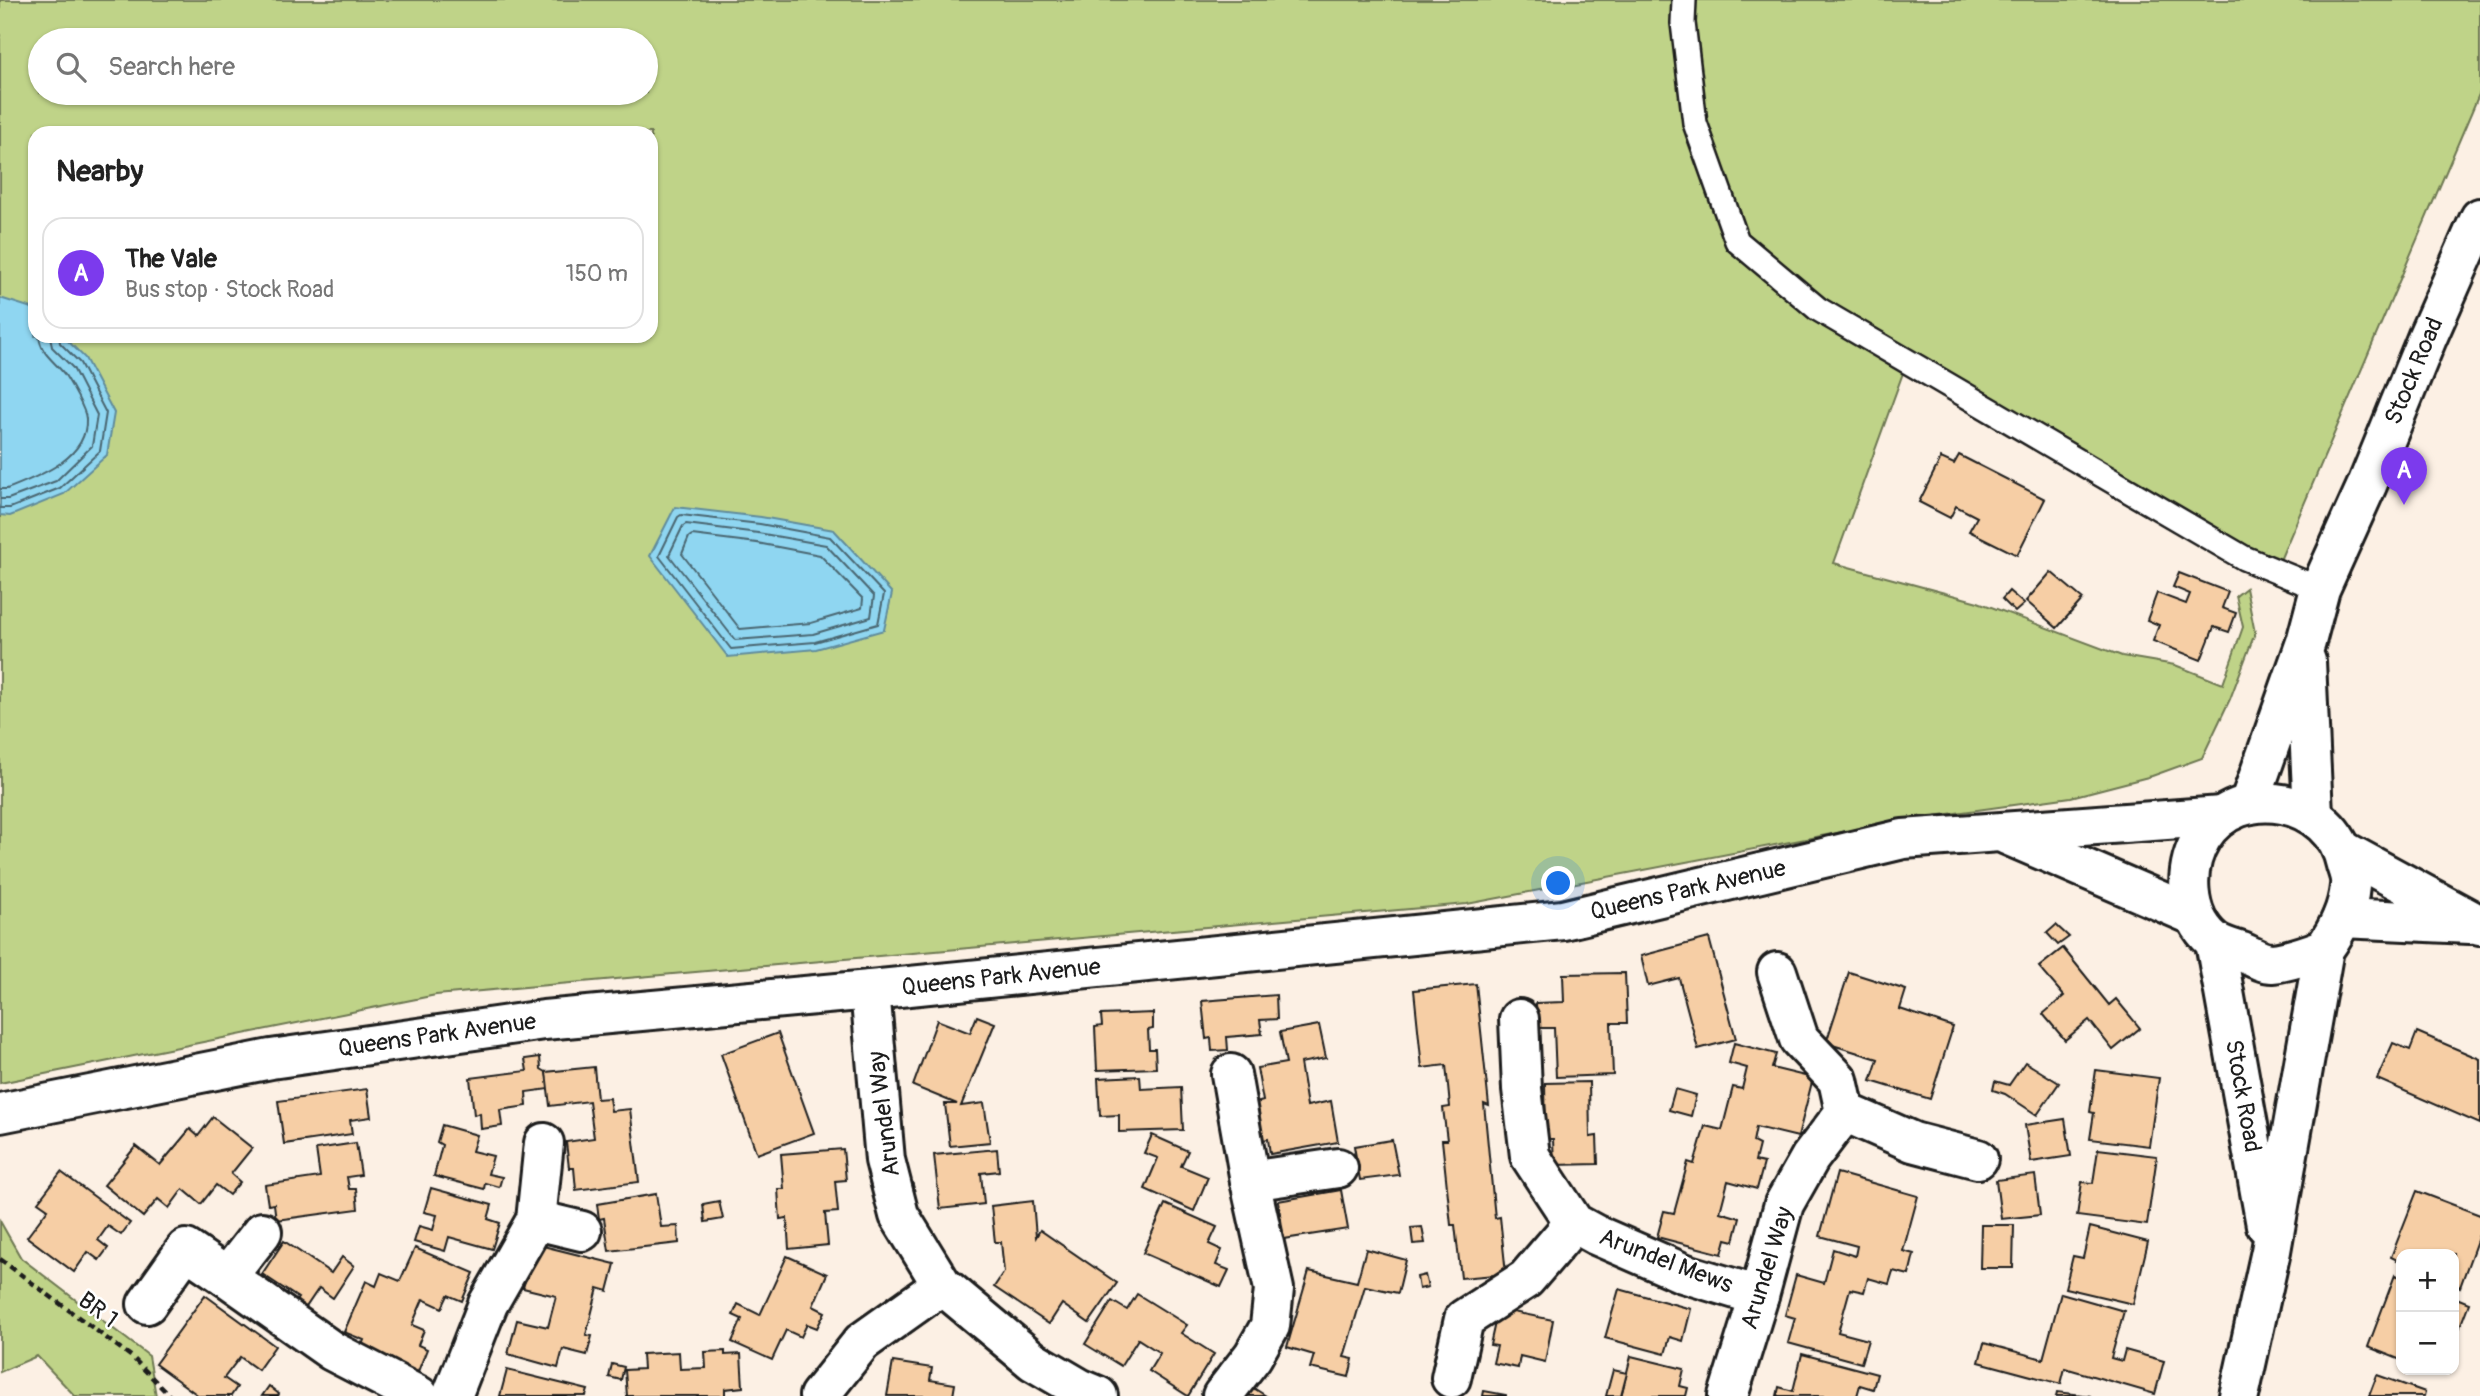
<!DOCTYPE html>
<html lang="en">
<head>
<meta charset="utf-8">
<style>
  body { margin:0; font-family:Pangolin,sans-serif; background:#f6f6f6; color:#222 }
  .controls { position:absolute; right:21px; bottom:21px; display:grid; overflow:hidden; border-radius:14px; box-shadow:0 2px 5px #0004 }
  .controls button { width:63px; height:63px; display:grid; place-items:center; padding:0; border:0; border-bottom:2px solid #e0e0e0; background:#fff; color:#222; font:35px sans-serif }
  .you { position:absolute; left:1559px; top:884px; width:24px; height:24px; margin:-18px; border:5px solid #fff; border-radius:50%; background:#1a73e8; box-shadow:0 0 0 10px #1a73e833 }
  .badge { display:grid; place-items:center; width:46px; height:46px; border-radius:50%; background:#7c3aed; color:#fff; font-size:23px; font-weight:700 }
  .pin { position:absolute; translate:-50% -58px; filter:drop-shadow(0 2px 4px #0008) }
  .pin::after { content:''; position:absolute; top:37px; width:24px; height:21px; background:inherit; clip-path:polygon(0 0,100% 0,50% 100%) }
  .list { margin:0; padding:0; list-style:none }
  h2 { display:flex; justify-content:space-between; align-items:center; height:91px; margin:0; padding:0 28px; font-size:30px }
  h2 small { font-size:23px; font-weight:400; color:#767676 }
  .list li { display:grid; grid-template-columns:46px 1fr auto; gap:21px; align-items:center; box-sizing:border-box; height:112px; margin:0 14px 14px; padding:0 14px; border:2px solid #e0e0e0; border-radius:21px }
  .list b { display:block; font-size:26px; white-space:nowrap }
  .list p { margin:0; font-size:23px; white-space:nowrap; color:#767676 }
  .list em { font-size:23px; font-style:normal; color:#767676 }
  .icon { flex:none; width:38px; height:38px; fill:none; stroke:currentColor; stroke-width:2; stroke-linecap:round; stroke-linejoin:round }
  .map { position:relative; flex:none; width:2480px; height:1396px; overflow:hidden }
  .search { position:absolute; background:#fff; box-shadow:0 2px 5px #0004; left:28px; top:28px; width:630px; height:77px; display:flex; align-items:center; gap:18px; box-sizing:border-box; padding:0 24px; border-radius:38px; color:#767676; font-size:26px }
  .panel { position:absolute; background:#fff; box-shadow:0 2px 5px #0004; left:28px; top:126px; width:630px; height:217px; border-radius:21px }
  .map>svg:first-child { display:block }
  .green { fill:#bfd388; stroke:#6e7852; stroke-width:2; fill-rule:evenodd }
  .water { fill:#8fd6f1; stroke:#618c9c; stroke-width:2 }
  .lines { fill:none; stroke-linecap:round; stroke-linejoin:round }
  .shore { stroke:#4a6671; stroke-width:2 }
  .building { fill:#f6cea5; stroke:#1c1c1c; stroke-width:2 }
  .service-casing { stroke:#1c1c1c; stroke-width:28 }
  .minor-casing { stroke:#1c1c1c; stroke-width:44 }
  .tertiary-casing { stroke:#1c1c1c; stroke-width:44 }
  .secondary-casing { stroke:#1c1c1c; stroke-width:44 }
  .path { stroke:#1c1c1c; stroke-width:4.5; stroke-dasharray:7 5; stroke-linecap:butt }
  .service { stroke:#fff; stroke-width:23 }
  .minor { stroke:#fff; stroke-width:38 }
  .tertiary { stroke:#fff; stroke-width:38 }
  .secondary { stroke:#fff; stroke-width:38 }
  .labels { text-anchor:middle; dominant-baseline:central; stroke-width:5; stroke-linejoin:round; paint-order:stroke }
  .street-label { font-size:24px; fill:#1c1c1c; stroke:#fff }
</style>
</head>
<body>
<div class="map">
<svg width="2480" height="1396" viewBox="0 0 2480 1396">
  <rect width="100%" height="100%" fill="#fcf0e4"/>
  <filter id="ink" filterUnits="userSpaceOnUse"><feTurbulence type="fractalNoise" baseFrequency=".0143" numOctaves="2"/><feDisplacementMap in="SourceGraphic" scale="14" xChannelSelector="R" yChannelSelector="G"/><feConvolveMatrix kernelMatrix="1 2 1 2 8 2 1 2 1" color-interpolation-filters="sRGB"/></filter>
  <g filter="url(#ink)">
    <!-- green -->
    <g class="green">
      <path d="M 0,0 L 2480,0 L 2480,92 L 2275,572 L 1907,362 L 1834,563 L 1978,602 L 2122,656 L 2175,665 L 2223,684 L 2243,627 L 2236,596 L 2246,588 L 2255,633 L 2230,699 L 2202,758 L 2152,776 L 2071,797 L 1905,820 L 1467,904 L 436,995 L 0,1083 ZM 40,40 L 646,40 L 646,93 L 40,93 ZM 35,133 L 651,133 L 651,336 L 35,336 Z"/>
      <path d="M 0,1221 L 21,1258 L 149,1356 L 156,1396 L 75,1396 L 37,1356 L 0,1372 Z"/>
    </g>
    <!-- water -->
    <g class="water">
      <path d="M 0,298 L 35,309 L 35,336 L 63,336 L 85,358 L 114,413 L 107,455 L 64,494 L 10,516 L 0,515 Z"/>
      <path d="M 675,507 L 761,517 L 834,530 L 892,593 L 884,630 L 816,649 L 728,657 L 650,556 Z"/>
    </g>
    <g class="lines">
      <!-- shore -->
      <g class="shore">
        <path d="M 0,489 L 7,489 C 37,477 88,459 86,419 C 86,410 70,383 65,375 C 55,361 41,355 39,336"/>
        <path d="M 0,499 L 8,499 L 56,481 L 92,446 L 97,415 L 73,368 L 52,347 L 50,336"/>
        <path d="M 0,508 L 10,508 L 60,488 L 100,451 L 106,413 L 80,363 L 60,343 L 59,336"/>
        <path d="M 681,515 L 760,524 L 830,537 L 884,594 L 878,624 L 815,642 L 731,649 L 659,556 L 678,517 Z"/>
        <path d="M 686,524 L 758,533 L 826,545 L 874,596 L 871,617 L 813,634 L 735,640 L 669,555 L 683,526 Z"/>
        <path d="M 692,535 L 757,543 L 820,555 L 863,599 L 862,608 L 811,623 L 740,629 L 682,554 L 689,537 Z"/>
      </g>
    </g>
    <!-- building -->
    <g class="building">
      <path d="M 1959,455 L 2045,499 L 2017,555 L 1969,531 L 1977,517 L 1956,506 L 1950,518 L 1919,502 L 1941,458 L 1954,464 Z"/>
      <path d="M 2051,572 L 2083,599 L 2057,628 L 2026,601 Z"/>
      <path d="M 2179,573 L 2228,592 L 2222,608 L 2236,613 L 2229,632 L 2214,627 L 2201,660 L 2153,641 L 2159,625 L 2147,620 L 2157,593 L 2186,604 L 2190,594 L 2173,587 Z"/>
      <path d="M 2009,591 L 2024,604 L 2015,612 L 2002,599 Z"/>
      <path d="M 2056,925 L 2069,937 L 2058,945 L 2047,933 Z"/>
      <path d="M 1709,938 L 1736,1039 L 1698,1049 L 1679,978 L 1648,986 L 1641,956 Z"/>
      <path d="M 2063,948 L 2109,1005 L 2116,999 L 2140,1028 L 2113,1050 L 2089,1020 L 2065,1040 L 2043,1014 L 2064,996 L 2039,967 Z"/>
      <path d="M 1849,972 L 1906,990 L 1900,1009 L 1953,1027 L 1930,1099 L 1871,1081 L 1878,1059 L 1826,1043 Z"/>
      <path d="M 1625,973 L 1627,1023 L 1611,1023 L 1613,1075 L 1556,1077 L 1554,1028 L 1537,1028 L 1536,1003 L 1564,1002 L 1563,974 Z"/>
      <path d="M 1476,984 L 1489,1106 L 1484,1104 L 1495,1218 L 1500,1217 L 1506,1274 L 1461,1278 L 1455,1225 L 1451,1225 L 1442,1140 L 1447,1140 L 1443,1108 L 1450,1107 L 1446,1065 L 1422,1068 L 1414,990 Z"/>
      <path d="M 1276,995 L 1277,1019 L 1260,1020 L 1262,1034 L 1227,1037 L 1228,1050 L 1212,1051 L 1211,1038 L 1206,1039 L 1202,1001 Z"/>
      <path d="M 1153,1013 L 1153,1029 L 1148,1030 L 1149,1049 L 1155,1049 L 1156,1068 L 1097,1070 L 1095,1027 L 1102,1026 L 1101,1015 Z"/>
      <path d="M 977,1016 L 995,1023 L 961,1106 L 984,1103 L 990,1142 L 950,1146 L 945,1104 L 957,1104 L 913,1086 L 937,1020 L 970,1033 Z"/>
      <path d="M 1319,1025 L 1326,1058 L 1300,1063 L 1307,1106 L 1331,1101 L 1338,1142 L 1270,1154 L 1268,1139 L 1263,1140 L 1256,1103 L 1263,1101 L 1257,1068 L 1286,1063 L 1280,1032 Z"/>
      <path d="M 2417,1032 L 2480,1059 L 2480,1124 L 2377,1079 L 2393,1043 L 2410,1050 Z"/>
      <path d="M 778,1033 L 814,1133 L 757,1154 L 721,1054 Z"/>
      <path d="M 1734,1043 L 1776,1054 L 1772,1068 L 1813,1078 L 1798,1137 L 1756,1127 L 1753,1142 L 1759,1145 L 1755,1161 L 1764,1163 L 1757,1189 L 1728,1181 L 1720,1212 L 1740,1218 L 1734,1241 L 1726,1239 L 1722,1254 L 1657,1237 L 1664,1211 L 1674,1213 L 1688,1162 L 1694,1164 L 1705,1126 L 1722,1130 L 1733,1087 L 1742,1089 L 1747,1068 L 1729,1063 Z"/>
      <path d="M 540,1057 L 541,1069 L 546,1072 L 549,1089 L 526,1092 L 527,1106 L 500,1110 L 502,1126 L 481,1129 L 480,1113 L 474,1115 L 470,1078 L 527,1071 L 525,1059 Z"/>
      <path d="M 2025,1062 L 2059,1083 L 2037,1115 L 2005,1094 L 1993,1090 L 1995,1081 L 2009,1085 Z"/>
      <path d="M 594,1067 L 597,1099 L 609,1098 L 611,1111 L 630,1109 L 639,1182 L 576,1190 L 574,1168 L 569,1168 L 566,1142 L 594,1138 L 589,1101 L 550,1106 L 546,1072 Z"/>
      <path d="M 2096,1070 L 2159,1078 L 2149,1146 L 2090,1139 L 2094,1113 L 2090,1112 Z"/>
      <path d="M 1140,1076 L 1141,1089 L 1181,1087 L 1183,1130 L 1119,1132 L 1119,1115 L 1100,1116 L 1098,1078 Z"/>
      <path d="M 1589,1082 L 1590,1137 L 1597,1136 L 1598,1164 L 1554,1165 L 1553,1139 L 1546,1139 L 1545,1083 Z"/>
      <path d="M 367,1089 L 371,1117 L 350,1120 L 352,1134 L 284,1144 L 278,1101 Z"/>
      <path d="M 1675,1089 L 1696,1095 L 1691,1116 L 1669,1110 Z"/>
      <path d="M 213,1117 L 252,1148 L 231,1174 L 240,1182 L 229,1195 L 216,1185 L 201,1204 L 183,1189 L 169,1208 L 158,1199 L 143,1217 L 104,1185 L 136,1146 L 160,1165 L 190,1129 L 198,1136 Z"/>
      <path d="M 2065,1119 L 2071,1156 L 2031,1162 L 2025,1125 Z"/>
      <path d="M 442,1125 L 477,1135 L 472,1151 L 493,1156 L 488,1174 L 502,1177 L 499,1187 L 485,1183 L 484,1189 L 434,1176 L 442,1145 L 437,1142 Z"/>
      <path d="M 1152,1135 L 1188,1151 L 1181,1166 L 1208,1177 L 1194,1211 L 1145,1189 L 1158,1158 L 1144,1153 Z"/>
      <path d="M 1392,1140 L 1399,1175 L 1360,1180 L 1354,1146 Z"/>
      <path d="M 356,1143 L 361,1175 L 347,1177 L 349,1189 L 356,1189 L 358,1209 L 276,1220 L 274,1204 L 268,1205 L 265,1185 L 320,1177 L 316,1149 Z"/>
      <path d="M 843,1149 L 846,1180 L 835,1181 L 838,1212 L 825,1213 L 828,1245 L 789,1249 L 787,1218 L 780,1219 L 778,1189 L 784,1189 L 781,1154 Z"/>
      <path d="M 997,1149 L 999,1171 L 981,1173 L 984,1204 L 940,1209 L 934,1155 Z"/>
      <path d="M 2098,1149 L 2157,1156 L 2147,1225 L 2077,1216 L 2082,1182 L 2093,1183 Z"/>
      <path d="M 61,1172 L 130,1223 L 121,1235 L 108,1226 L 98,1240 L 108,1248 L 99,1260 L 88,1252 L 74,1272 L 27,1237 L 48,1209 L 38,1202 Z"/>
      <path d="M 1837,1173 L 1918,1196 L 1903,1251 L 1914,1254 L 1909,1275 L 1893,1271 L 1889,1284 L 1868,1278 L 1864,1292 L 1850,1289 L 1838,1332 L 1868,1340 L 1861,1363 L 1788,1343 L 1795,1318 L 1785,1315 L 1796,1275 L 1824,1283 L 1833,1249 L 1855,1256 L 1857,1246 L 1820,1236 Z"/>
      <path d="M 2035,1175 L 2040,1215 L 2001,1219 L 1996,1180 Z"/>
      <path d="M 431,1188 L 492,1205 L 488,1219 L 500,1223 L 492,1249 L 449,1237 L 445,1251 L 414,1242 L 419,1226 L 433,1230 L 437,1215 L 424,1212 Z"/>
      <path d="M 1341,1190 L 1348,1229 L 1284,1239 L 1278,1201 Z"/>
      <path d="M 2417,1191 L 2480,1215 L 2480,1232 L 2460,1287 L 2454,1284 L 2454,1254 L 2401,1254 L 2401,1262 L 2391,1257 Z"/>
      <path d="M 656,1194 L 661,1227 L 678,1226 L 679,1243 L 609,1251 L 604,1218 L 599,1219 L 597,1204 Z"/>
      <path d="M 719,1201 L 723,1219 L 705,1222 L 703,1204 Z"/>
      <path d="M 1033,1201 L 1036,1237 L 1040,1230 L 1117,1283 L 1089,1323 L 1062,1304 L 1049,1324 L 994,1287 L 1004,1272 L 1001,1242 L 995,1242 L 991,1206 Z"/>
      <path d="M 1165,1204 L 1217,1227 L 1209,1244 L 1222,1250 L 1216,1265 L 1229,1270 L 1221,1287 L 1143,1253 Z"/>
      <path d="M 1981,1225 L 2014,1225 L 2013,1268 L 1980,1268 Z"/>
      <path d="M 1422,1227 L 1425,1243 L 1413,1244 L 1411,1228 Z"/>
      <path d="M 2090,1227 L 2148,1242 L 2133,1304 L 2065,1288 L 2073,1256 L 2083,1258 Z"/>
      <path d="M 284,1241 L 331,1273 L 342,1257 L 354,1266 L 333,1298 L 319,1288 L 302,1313 L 292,1306 L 298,1298 L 262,1274 Z"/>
      <path d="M 535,1244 L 615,1264 L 608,1291 L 598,1288 L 586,1335 L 592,1336 L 587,1355 L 563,1349 L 558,1368 L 508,1354 L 517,1320 L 548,1327 L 556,1296 L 523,1288 Z"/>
      <path d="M 415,1248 L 474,1273 L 462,1301 L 448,1295 L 442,1308 L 423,1299 L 412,1325 L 424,1330 L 418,1345 L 427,1349 L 417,1374 L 360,1350 L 364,1340 L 344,1332 L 366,1281 L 376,1286 L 381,1273 L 400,1281 Z"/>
      <path d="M 1366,1249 L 1406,1260 L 1398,1293 L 1365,1286 L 1344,1357 L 1353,1359 L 1349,1377 L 1310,1368 L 1314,1355 L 1287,1347 L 1309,1271 L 1357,1282 Z"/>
      <path d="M 787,1256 L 827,1274 L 813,1306 L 825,1312 L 817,1328 L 807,1324 L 801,1337 L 786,1330 L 772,1360 L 732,1342 L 742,1319 L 733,1315 L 738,1304 L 760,1315 Z"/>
      <path d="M 1425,1275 L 1428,1287 L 1419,1289 L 1417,1277 Z"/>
      <path d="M 2395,1275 L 2401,1278 L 2401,1360 L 2368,1347 Z"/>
      <path d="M 1619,1289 L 1691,1309 L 1683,1341 L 1670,1337 L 1665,1354 L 1605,1338 Z"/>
      <path d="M 2061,1293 L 2124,1311 L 2111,1358 L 2122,1361 L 2125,1350 L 2164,1361 L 2155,1394 L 2065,1368 L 2061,1384 L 1979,1362 L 1984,1343 L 2043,1359 Z"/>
      <path d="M 1137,1294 L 1187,1325 L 1181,1333 L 1214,1354 L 1188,1396 L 1149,1371 L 1160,1353 L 1138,1339 L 1121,1366 L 1085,1344 L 1112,1301 L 1127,1310 Z"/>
      <path d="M 205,1295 L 275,1346 L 258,1370 L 240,1357 L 224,1378 L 237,1387 L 231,1396 L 199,1396 L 155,1364 Z"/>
      <path d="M 2454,1297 L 2469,1303 L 2454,1342 Z"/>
      <path d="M 1498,1309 L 1553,1320 L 1545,1362 L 1520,1356 L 1518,1368 L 1493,1363 L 1497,1346 L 1490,1345 Z"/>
      <path d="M 725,1351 L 725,1355 L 741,1354 L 743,1387 L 725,1389 L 725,1396 L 627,1396 L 625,1370 L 643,1369 L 642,1354 L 679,1352 L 680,1369 L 706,1368 L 705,1352 Z"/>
      <path d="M 1802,1354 L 1877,1374 L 1873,1389 L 1860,1385 L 1857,1396 L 1777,1396 L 1779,1387 L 1793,1391 Z"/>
      <path d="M 1631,1356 L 1684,1369 L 1680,1386 L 1688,1388 L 1686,1396 L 1621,1396 Z"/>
      <path d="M 893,1362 L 932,1368 L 930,1380 L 955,1384 L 953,1396 L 887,1396 Z"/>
      <path d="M 612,1364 L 624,1367 L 621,1380 L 609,1377 Z"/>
      <path d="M 507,1370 L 588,1390 L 586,1396 L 500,1396 Z"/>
      <path d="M 1613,1370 L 1627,1373 L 1621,1396 L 1606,1396 Z"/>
      <path d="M 2377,1375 L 2425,1392 L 2424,1396 L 2369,1396 Z"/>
      <path d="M 269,1386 L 279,1394 L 278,1396 L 262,1396 Z"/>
      <path d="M 1252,1387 L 1266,1396 L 1245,1396 Z"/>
      <path d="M 1484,1391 L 1506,1395 L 1506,1396 L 1483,1396 Z"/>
      <path d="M 2057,1392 L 2091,1396 L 2056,1396 Z"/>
    </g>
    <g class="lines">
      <defs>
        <path id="service" d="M 1684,0 L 1683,23 L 1695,123 L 1737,241 L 1818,309 L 2244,558 L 2320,589"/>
        <g id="minor">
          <path d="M 2344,851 L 2480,925"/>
          <path d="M 2342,918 L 2470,924"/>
          <path d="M 870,990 L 885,1160 L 899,1215 L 942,1285 L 1033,1361 L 1079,1388 L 1098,1396"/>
          <path d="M 1519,1019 L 1522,1089 L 1530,1156 L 1574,1223 L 1596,1235 L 1683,1273 L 1759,1296"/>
          <path d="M 1845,1112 L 1913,1142 L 1978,1159"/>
          <path d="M 1250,1181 L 1338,1168"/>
          <path d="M 536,1220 L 544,1143"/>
          <path d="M 262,1232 L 227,1277 L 332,1351 L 419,1396"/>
          <path d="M 147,1304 L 186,1249 L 227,1277"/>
          <path d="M 1451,1378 L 1464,1319 L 1526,1279 L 1574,1223"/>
          <path d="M 452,1396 L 488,1304 L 536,1220 L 582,1231"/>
          <path d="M 819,1396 L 862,1342 L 942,1285"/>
          <path d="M 1222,1396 L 1253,1356 L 1270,1326 L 1274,1289 L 1250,1181 L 1231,1074"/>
          <path d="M 1728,1396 L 1759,1296 L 1784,1204 L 1810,1158 L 1845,1112 L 1838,1080 L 1799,1039 L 1777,972"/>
        </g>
        <g id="tertiary">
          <path d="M 2007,835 L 2195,916"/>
          <path d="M 0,1113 L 271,1059 L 544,1020 L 870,990 L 1563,920 L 1903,839 L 2222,816"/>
        </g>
        <g id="secondary">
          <path d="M 2306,661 L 2313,814"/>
          <path d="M 2249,804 L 2306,642 L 2320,589 L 2367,485 L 2427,338 L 2480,218"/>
          <path d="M 2215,942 L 2266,1225"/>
          <path d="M 2239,1396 L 2271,1251 L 2324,949 C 2337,931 2348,908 2350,886 C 2351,879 2348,871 2346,865 C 2333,798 2239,779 2202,837 C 2183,868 2184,915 2213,940 C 2220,946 2233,949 2242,952 C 2251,956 2263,963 2272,963 C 2289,962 2308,954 2324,949"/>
        </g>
      </defs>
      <!-- service casing -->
      <use href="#service" class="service-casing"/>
      <!-- minor casing -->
      <use href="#minor" class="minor-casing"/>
      <!-- tertiary casing -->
      <use href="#tertiary" class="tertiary-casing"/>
      <!-- secondary casing -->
      <use href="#secondary" class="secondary-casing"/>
      <!-- path -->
      <path class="path" d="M 0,1259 L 132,1357 L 170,1396"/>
      <!-- service -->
      <use href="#service" class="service"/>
      <!-- minor -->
      <use href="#minor" class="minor"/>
      <!-- tertiary -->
      <use href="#tertiary" class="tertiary"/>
      <!-- secondary -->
      <use href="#secondary" class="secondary"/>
    </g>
  </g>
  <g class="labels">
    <!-- street labels -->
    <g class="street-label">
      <text transform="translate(2414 371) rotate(-67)">Stock Road</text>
      <text transform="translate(1688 890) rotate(-13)">Queens Park Avenue</text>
      <text transform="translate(1001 977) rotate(-6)">Queens Park Avenue</text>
      <text transform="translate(437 1035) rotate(-8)">Queens Park Avenue</text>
      <text transform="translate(2243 1096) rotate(80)">Stock Road</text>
      <text transform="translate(884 1114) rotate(-97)">Arundel Way</text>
      <text transform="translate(1666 1261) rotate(21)">Arundel Mews</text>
      <text transform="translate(1767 1268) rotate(-73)">Arundel Way</text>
      <text transform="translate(98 1310) rotate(37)">BR 1</text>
    </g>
  </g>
</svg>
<div class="controls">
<button>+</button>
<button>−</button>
</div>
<div class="you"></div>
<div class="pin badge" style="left:2404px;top:505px">A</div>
<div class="search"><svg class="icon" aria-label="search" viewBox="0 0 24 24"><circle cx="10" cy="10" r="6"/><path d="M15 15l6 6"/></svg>Search here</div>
<section class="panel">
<h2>Nearby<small></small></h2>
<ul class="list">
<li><span class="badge">A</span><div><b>The Vale</b><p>Bus stop · Stock Road</p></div><em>150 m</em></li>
</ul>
</section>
</div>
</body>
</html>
